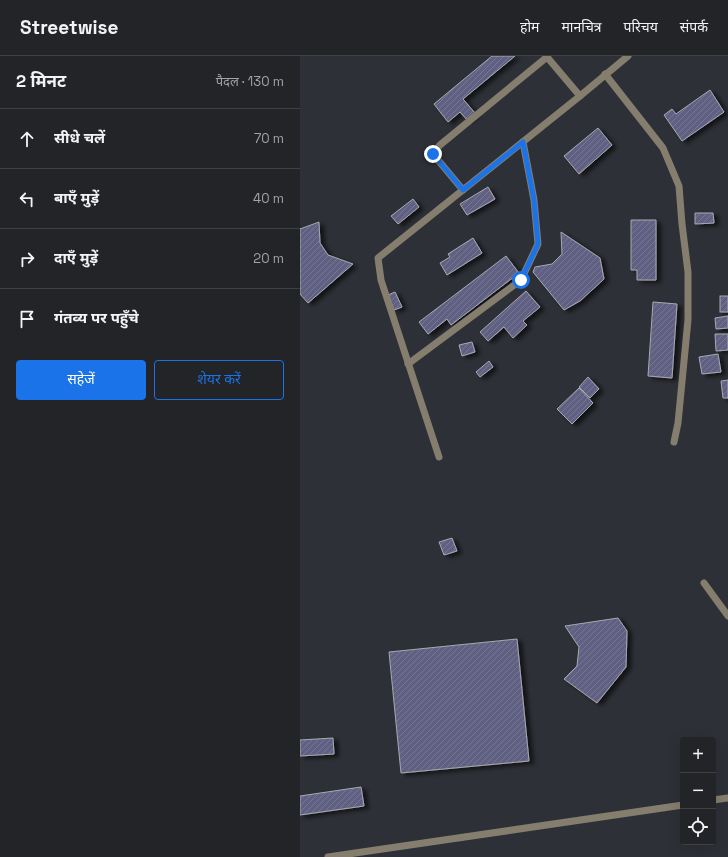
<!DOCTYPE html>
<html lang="hi">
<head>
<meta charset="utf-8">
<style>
  body { margin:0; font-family:"Space Grotesk","Noto Sans Devanagari",sans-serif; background:#2a2c30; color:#f1f3f6 }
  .controls { position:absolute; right:12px; bottom:12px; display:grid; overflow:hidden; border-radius:4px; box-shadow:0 4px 16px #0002 }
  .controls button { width:36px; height:36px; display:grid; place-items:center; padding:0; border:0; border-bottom:1px solid #3f4145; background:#222428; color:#f1f3f6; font:20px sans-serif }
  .stop { position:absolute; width:12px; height:12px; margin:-9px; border:3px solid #1a73e8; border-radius:50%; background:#fff }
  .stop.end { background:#1a73e8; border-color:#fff; box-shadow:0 1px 4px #0008 }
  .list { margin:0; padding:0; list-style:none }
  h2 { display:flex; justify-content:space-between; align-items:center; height:52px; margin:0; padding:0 16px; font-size:17px }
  h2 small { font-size:13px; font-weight:400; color:#a2a4a8 }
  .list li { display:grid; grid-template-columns:26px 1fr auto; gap:12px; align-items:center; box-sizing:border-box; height:60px; padding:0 16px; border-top:1px solid #3f4145 }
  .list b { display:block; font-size:15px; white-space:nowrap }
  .list em { font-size:13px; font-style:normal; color:#a2a4a8 }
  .actions { display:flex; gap:8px; padding:12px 16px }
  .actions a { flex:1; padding:9px 0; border:1px solid #1a73e8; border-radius:4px; text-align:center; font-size:14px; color:#1a73e8 }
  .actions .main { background:#1a73e8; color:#fff }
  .icon { flex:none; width:22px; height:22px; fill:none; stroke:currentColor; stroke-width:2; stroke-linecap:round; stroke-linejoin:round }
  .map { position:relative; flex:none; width:428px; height:801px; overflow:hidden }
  header { display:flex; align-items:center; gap:24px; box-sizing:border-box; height:56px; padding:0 20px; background:#222428; border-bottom:1px solid #3f4145 }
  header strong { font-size:19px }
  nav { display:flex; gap:22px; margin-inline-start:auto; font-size:14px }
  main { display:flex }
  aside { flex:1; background:#222428 }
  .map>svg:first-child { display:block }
  .building { fill:url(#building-hatch); stroke:#a8a9b0; filter:url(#shadow) }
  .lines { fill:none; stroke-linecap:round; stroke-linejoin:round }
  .lane { stroke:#857e6e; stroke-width:7 }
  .route { stroke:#1a73e8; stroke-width:5 }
</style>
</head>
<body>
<header>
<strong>Streetwise</strong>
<nav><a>होम</a><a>मानचित्र</a><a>परिचय</a><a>संपर्क</a></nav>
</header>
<main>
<aside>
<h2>2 मिनट<small>पैदल · 130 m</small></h2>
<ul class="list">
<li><svg class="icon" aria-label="ahead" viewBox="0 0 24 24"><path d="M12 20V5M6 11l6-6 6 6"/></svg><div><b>सीधे चलें</b></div><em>70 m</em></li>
<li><svg class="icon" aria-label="left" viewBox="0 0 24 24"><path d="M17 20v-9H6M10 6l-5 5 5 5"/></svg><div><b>बाएँ मुड़ें</b></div><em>40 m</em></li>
<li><svg class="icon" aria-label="right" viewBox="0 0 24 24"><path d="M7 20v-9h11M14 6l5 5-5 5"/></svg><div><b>दाएँ मुड़ें</b></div><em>20 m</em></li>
<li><svg class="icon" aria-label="arrive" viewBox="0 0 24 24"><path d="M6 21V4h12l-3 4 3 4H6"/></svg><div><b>गंतव्य पर पहुँचे</b></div></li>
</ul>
<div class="actions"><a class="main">सहेजें</a><a>शेयर करें</a></div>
</aside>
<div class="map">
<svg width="428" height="801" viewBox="0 0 428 801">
  <defs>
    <pattern id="building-hatch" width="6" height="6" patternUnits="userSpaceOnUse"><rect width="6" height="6" fill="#606083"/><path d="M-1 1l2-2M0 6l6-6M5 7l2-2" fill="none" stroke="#767694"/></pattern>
    <filter id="shadow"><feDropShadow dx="4.5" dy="2.5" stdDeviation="2" flood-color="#0009"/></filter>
  </defs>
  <rect width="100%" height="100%" fill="#2d3036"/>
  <!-- building -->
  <g class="building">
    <path d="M 192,0 L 215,0 L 163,43 L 175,57 L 167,64 L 160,56 L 148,66 L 134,48 Z"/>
    <path d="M 410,34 L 424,56 L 382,85 L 364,59 L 372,53 L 376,58 Z"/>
    <path d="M 298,72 L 312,89 L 279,118 L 264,100 Z"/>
    <path d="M 188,131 L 195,143 L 167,159 L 160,148 Z"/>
    <path d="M 113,143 L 119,151 L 98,168 L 91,160 Z"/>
    <path d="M 395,157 L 413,157 L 414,167 L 395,168 Z"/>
    <path d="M 331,164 L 356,164 L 356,224 L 337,224 L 337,214 L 331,214 Z"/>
    <path d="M 19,166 L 20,187 L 28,199 L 53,208 L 8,247 L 0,238 L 0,173 Z"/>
    <path d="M 261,176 L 300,202 L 304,223 L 280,245 L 264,254 L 233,216 L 235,211 L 252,208 L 262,198 Z"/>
    <path d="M 173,182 L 182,197 L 147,219 L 140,207 L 150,201 L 148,198 Z"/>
    <path d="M 206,200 L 219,217 L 151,269 L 147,263 L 128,278 L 119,266 Z"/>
    <path d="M 226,235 L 240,251 L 223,265 L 227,269 L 213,282 L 204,271 L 188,285 L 180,276 Z"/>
    <path d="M 95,236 L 102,251 L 94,254 L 88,239 Z"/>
    <rect x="420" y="240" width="8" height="16"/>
    <path d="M 353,246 L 377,248 L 372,322 L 348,320 Z"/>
    <path d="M 428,260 L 428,272 L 416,273 L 415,262 Z"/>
    <path d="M 415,278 L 428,278 L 428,294 L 416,295 Z"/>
    <path d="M 172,286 L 175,296 L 162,300 L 159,289 Z"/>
    <path d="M 418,298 L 421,316 L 402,318 L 399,301 Z"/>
    <path d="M 189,305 L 193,311 L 180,321 L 176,316 Z"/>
    <path d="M 288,321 L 299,333 L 290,342 L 279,331 Z"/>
    <path d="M 428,324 L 428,342 L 423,342 L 421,325 Z"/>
    <path d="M 279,332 L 293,347 L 272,368 L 257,353 Z"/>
    <path d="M 152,482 L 157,495 L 144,499 L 139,486 Z"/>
    <path d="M 318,562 L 327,575 L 326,611 L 297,647 L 264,623 L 277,610 L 279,591 L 265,570 Z"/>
    <path d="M 217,583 L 229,705 L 101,717 L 89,596 Z"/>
    <path d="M 33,682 L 34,698 L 0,700 L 0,684 Z"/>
    <path d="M 61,731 L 64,750 L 0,759 L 0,740 Z"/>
  </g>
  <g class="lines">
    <!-- lane -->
    <g class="lane">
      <path d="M 305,18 L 363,92 L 379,130 L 382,168 L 388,216 L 388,264 L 378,367 L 374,386"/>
      <path d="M 163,134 L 133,98 L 140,89 L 247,1 L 280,40"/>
      <path d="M 108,308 L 221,224 L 238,188 L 234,144 L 223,86"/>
      <path d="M 139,401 L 81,224 L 78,202 L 280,40 L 328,0"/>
      <path d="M 404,527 L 428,560"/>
      <path d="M 413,744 L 428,742"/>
      <path d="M 28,801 L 383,749"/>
    </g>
  </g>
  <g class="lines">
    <!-- route -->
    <path class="route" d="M 133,98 L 163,134 L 223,86 L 234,144 L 238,188 L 221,224"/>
  </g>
</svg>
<div class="controls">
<button>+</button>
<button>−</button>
<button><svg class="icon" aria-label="locate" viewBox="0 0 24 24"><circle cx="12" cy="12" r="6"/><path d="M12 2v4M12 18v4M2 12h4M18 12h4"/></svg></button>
</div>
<div class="stop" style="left:221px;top:224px"></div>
<div class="stop end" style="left:133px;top:98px"></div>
</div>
</main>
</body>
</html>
